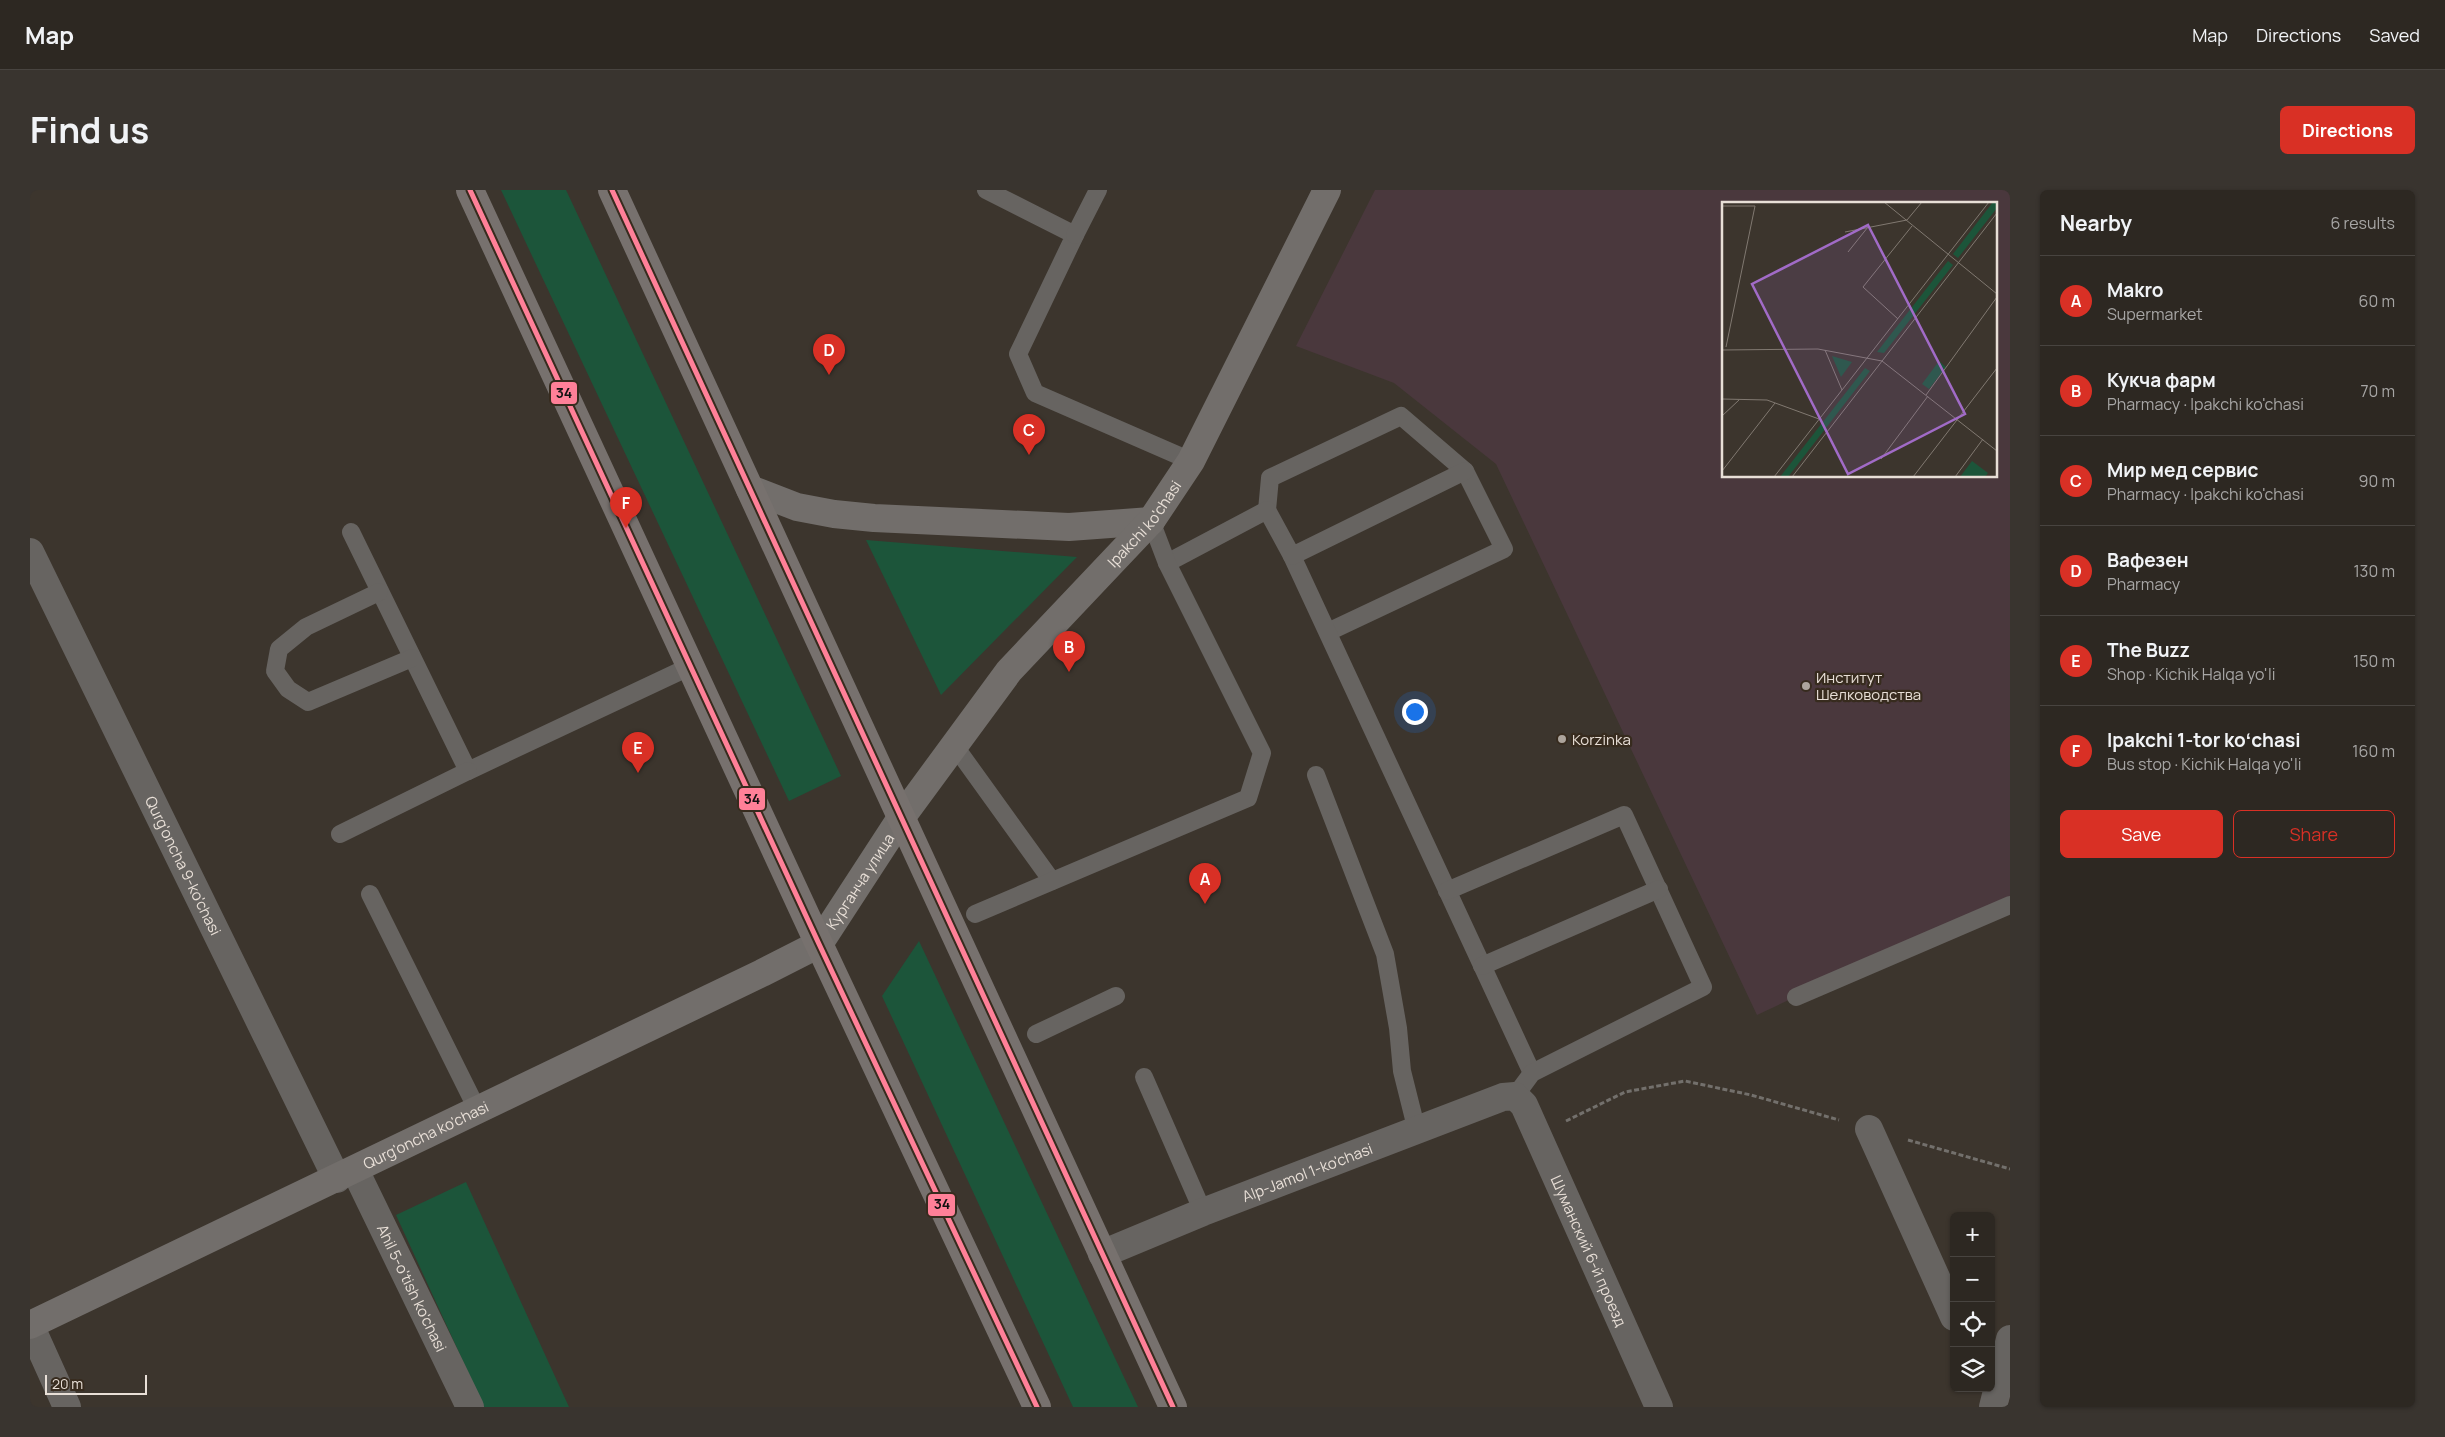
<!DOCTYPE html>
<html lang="en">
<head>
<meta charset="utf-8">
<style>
  body { margin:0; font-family:Manrope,sans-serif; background:#39342f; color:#f1f3f6 }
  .controls { position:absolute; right:15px; bottom:15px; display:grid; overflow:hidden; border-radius:8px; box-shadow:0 1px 4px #0004 }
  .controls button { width:45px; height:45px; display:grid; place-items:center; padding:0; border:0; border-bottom:1px solid #484440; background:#2d2822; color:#f1f3f6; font:25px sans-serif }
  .scale { position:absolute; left:15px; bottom:12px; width:102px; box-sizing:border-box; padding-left:5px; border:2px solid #e8dfd7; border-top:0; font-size:14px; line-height:18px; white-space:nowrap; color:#e8dfd7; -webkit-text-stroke:4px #372b1e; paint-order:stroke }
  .you { position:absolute; left:1384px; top:521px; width:18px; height:18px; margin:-12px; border:4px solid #fff; border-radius:50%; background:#1a73e8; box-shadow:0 0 0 8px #1a73e833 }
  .badge { display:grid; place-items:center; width:32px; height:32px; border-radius:50%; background:#d93025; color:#fff; font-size:16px; font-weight:700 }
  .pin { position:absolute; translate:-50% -41px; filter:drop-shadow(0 1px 2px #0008) }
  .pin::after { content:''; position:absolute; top:26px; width:18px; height:15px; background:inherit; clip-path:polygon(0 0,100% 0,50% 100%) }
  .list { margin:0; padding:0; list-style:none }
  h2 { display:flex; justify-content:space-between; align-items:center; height:65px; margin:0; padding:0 20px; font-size:21px }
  h2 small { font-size:16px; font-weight:400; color:#a7a6a5 }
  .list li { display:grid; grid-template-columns:32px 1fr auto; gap:15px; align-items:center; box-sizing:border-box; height:90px; padding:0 20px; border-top:1px solid #484440 }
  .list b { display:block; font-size:19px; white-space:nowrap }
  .list p { margin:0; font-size:16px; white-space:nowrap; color:#a7a6a5 }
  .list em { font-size:16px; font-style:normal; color:#a7a6a5 }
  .actions { display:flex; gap:10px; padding:15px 20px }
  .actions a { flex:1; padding:11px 0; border:1px solid #d93025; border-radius:8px; text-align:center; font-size:18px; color:#d93025 }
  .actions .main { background:#d93025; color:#fff }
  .icon { flex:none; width:28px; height:28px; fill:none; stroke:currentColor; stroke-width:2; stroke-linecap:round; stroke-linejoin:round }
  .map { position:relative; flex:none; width:1980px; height:1217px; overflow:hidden; border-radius:8px }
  header { display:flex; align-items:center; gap:30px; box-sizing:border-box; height:70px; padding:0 25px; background:#2d2822; border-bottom:1px solid #484440 }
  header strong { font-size:24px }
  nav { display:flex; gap:28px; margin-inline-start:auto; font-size:18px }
  .intro { display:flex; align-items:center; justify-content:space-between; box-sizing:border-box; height:120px; padding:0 30px }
  h1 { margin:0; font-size:35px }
  .button { padding:12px 22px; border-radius:8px; background:#d93025; color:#fff; font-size:18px; font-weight:700 }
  main { display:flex; gap:30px; padding:0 30px }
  aside { flex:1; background:#2d2822; border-radius:8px; box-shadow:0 1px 4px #0004 }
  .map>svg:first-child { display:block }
  .education { fill:#4a383d; fill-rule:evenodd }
  .green { fill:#1c553a }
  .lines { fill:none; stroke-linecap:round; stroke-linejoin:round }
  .path { stroke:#73706c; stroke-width:3; stroke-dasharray:5 2.5; stroke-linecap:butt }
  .lane { stroke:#676461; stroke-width:18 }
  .street { stroke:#676461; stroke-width:28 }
  .secondary { stroke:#726e6b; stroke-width:28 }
  .highway { stroke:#77716e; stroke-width:28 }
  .bus-1-casing { stroke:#372b1e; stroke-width:9 }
  .bus-1 { stroke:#ff8098; stroke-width:5 }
  .poi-dot { fill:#aca49c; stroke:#372b1e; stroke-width:2 }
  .labels { text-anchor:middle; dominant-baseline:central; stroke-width:4.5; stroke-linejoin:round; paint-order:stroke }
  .street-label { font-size:15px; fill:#e8dfd7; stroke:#372b1e }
  .poi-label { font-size:15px; fill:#e8dfd7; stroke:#372b1e; text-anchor:start }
  .inset-road { fill:none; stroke:#817971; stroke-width:1 }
  .view { fill:#a16bc7; fill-opacity:0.15; stroke:#a16bc7; stroke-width:2.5 }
  .inset-edge { fill:none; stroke:#e8dfd7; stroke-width:2.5 }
  .line-badge { stroke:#372b1e; stroke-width:2 }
  .pale-badge-label { font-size:14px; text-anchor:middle; font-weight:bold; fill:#111 }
</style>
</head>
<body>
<header>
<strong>Map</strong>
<nav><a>Map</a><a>Directions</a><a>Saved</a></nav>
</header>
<div class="intro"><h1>Find us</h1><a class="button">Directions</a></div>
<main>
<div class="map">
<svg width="1980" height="1217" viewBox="0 0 1980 1217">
  <rect width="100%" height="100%" fill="#3c352d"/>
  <!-- education -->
  <path class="education" d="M 1345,0 L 1980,0 L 1980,706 L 1727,825 L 1466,274 L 1364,193 L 1266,156 ZM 1694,14 L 1966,14 L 1966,286 L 1694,286 Z"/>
  <!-- green -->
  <g class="green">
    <path d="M 471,0 L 536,0 L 811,586 L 759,611 Z"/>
    <path d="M 836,350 L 1047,367 L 911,505 Z"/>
    <path d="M 889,751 L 1108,1217 L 1043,1217 L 852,806 Z"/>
    <path d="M 436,992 L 539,1217 L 454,1217 L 366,1025 Z"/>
  </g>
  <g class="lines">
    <!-- path -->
    <g class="path">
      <path d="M 1536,931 L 1595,902 L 1655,891 L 1721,905 L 1809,930"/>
      <path d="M 1878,950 L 1980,979"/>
    </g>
    <!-- lane -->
    <g class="lane">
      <path d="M 956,0 L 1045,45 L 988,164 L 1005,203 L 1161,271"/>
      <path d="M 1045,45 L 1068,0"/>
      <path d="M 1237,320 L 1240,288 L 1371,226 L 1435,281 L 1474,359 L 1298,442"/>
      <path d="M 321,342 L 438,581 L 661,476"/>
      <path d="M 1262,366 L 1502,883"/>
      <path d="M 1137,373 L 1237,320 L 1262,366 L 1435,281"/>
      <path d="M 349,402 L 276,437 L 249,459 L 245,481 L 258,499 L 278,512 L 382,468"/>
      <path d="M 924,555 L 1022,691"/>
      <path d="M 1286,585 L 1355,764 L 1368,838 L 1372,881 L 1387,941"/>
      <path d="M 310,644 L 438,581"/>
      <path d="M 1417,701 L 1594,625 L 1673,797 L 1502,883 L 1485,906"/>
      <path d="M 340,704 L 448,921"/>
      <path d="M 945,724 L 1218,608 L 1232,563 L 1137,373 L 1121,331"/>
      <path d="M 1452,776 L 1629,699"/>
      <path d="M 1766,807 L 1980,715"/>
      <path d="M 1006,844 L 1086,806"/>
      <path d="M 1114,887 L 1173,1022"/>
    </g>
    <!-- street -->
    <g class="street">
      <path id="s1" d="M 0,362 L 307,989"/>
      <path d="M 1839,939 L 1924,1127"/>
      <path id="s2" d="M 325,980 L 440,1217"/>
      <path id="s3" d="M 1072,1064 L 1173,1022 L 1473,907 L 1485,906 L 1494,915 L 1629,1217"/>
      <path d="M 0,1135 L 37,1217"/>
      <path d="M 1963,1217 L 1980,1149"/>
    </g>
    <!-- secondary -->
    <g class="secondary">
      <path d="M 720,299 L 767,317 L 804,324 L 844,328 L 1039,337 L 1121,331"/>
      <path id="s4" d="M 0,1135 L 732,783 L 789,754 L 871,628 L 979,481 L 1121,331 L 1161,271 L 1297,0"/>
    </g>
    <!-- highway -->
    <g class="highway">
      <path d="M 440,0 L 789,754 L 1007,1217"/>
      <path d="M 582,0 L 1143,1217"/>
    </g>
    <defs>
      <g id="bus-1">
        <path d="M 440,0 L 789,754 L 1007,1217"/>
        <path d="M 582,0 L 1143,1217"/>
      </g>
    </defs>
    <!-- bus-1 casing -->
    <use href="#bus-1" class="bus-1-casing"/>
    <!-- bus-1 -->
    <use href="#bus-1" class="bus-1"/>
  </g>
  <!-- markers -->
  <g class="poi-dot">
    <circle cx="1776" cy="496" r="5"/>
    <circle cx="1532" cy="549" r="5"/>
  </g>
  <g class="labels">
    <!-- street labels -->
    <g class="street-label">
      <text stroke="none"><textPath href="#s4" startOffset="1409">Ipakchi ko'chasi</textPath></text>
      <text stroke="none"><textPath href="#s1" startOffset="349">Qurg'oncha 9-ko'chasi</textPath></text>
      <text stroke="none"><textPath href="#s4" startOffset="951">Курганча улица</textPath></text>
      <text stroke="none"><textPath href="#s4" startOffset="439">Qurg'oncha ko'chasi</textPath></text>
      <text stroke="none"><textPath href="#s3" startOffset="221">Alp-Jamol 1-ko'chasi</textPath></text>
      <text stroke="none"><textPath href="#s3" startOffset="615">Шуманский 6-й проезд</textPath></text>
      <text stroke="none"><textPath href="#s2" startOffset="131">Ahil 5-o'tish ko'chasi</textPath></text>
    </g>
    <!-- poi labels -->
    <g class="poi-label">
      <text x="1786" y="487">Институт<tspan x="1786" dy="17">Шелководства</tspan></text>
      <text x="1542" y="549">Korzinka</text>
    </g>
  </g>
  <!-- overview -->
  <g transform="translate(1692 12)">
    <rect width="275" height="275" fill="#3c352d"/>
    <path d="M 271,0 L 275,0 L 275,6 L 236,56 L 231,52 ZM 226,59 L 231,63 L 162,151 L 155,150 ZM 110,154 L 130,160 L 119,175 ZM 217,159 L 224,165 L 207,187 L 200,182 ZM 143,166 L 148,169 L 66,275 L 58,275 ZM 250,259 L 266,271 L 263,275 L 238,275 Z" fill="#1c553a"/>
    <path class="inset-road" d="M 162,0 L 275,92M 0,4 L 33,4 L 4,145M 123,30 L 185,18 L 200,0M 126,50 L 146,25M 176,117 L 141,85 L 190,24M 0,148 L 96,147 L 160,159M 103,148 L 120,188M 160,159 L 275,249M 204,193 L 275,95M 0,197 L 45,198 L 97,217M 0,214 L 17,198M 159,257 L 206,194M 0,269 L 53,201M 52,275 L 267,0M 70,275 L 275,11M 191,275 L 275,166M 233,275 L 261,237"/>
    <path class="view" d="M 146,23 L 243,212 L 126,272 L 30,82 Z"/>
    <rect width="275" height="275" class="inset-edge"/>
  </g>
  <g class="line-badge">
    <rect x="520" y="191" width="28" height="24" rx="5" fill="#ff8098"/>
    <rect x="708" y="597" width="28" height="24" rx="5" fill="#ff8098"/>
    <rect x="897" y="1003" width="29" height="24" rx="5" fill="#ff8098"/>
  </g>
  <g class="pale-badge-label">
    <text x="534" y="208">34</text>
    <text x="722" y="614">34</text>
    <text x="912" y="1019">34</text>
  </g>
</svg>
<div class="controls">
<button>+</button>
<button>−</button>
<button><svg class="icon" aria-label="locate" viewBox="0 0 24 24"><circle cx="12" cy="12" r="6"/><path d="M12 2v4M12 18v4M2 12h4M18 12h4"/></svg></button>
<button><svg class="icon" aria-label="layers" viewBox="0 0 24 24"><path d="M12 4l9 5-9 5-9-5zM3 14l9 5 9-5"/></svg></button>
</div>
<div class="scale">20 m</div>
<div class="you"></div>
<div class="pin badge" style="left:1175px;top:714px">A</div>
<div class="pin badge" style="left:1039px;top:482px">B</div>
<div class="pin badge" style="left:999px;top:265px">C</div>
<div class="pin badge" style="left:799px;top:185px">D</div>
<div class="pin badge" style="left:608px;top:583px">E</div>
<div class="pin badge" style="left:596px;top:338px">F</div>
</div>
<aside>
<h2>Nearby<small>6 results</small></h2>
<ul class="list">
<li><span class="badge">A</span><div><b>Makro</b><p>Supermarket</p></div><em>60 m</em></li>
<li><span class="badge">B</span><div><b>Кукча фарм</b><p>Pharmacy · Ipakchi ko'chasi</p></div><em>70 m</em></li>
<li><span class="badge">C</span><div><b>Мир мед сервис</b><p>Pharmacy · Ipakchi ko'chasi</p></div><em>90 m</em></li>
<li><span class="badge">D</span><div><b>Вафезен</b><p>Pharmacy</p></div><em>130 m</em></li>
<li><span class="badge">E</span><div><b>The Buzz</b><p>Shop · Kichik Halqa yo'li</p></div><em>150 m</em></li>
<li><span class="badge">F</span><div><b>Ipakchi 1-tor koʻchasi</b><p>Bus stop · Kichik Halqa yo'li</p></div><em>160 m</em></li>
</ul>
<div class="actions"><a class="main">Save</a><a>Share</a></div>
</aside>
</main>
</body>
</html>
